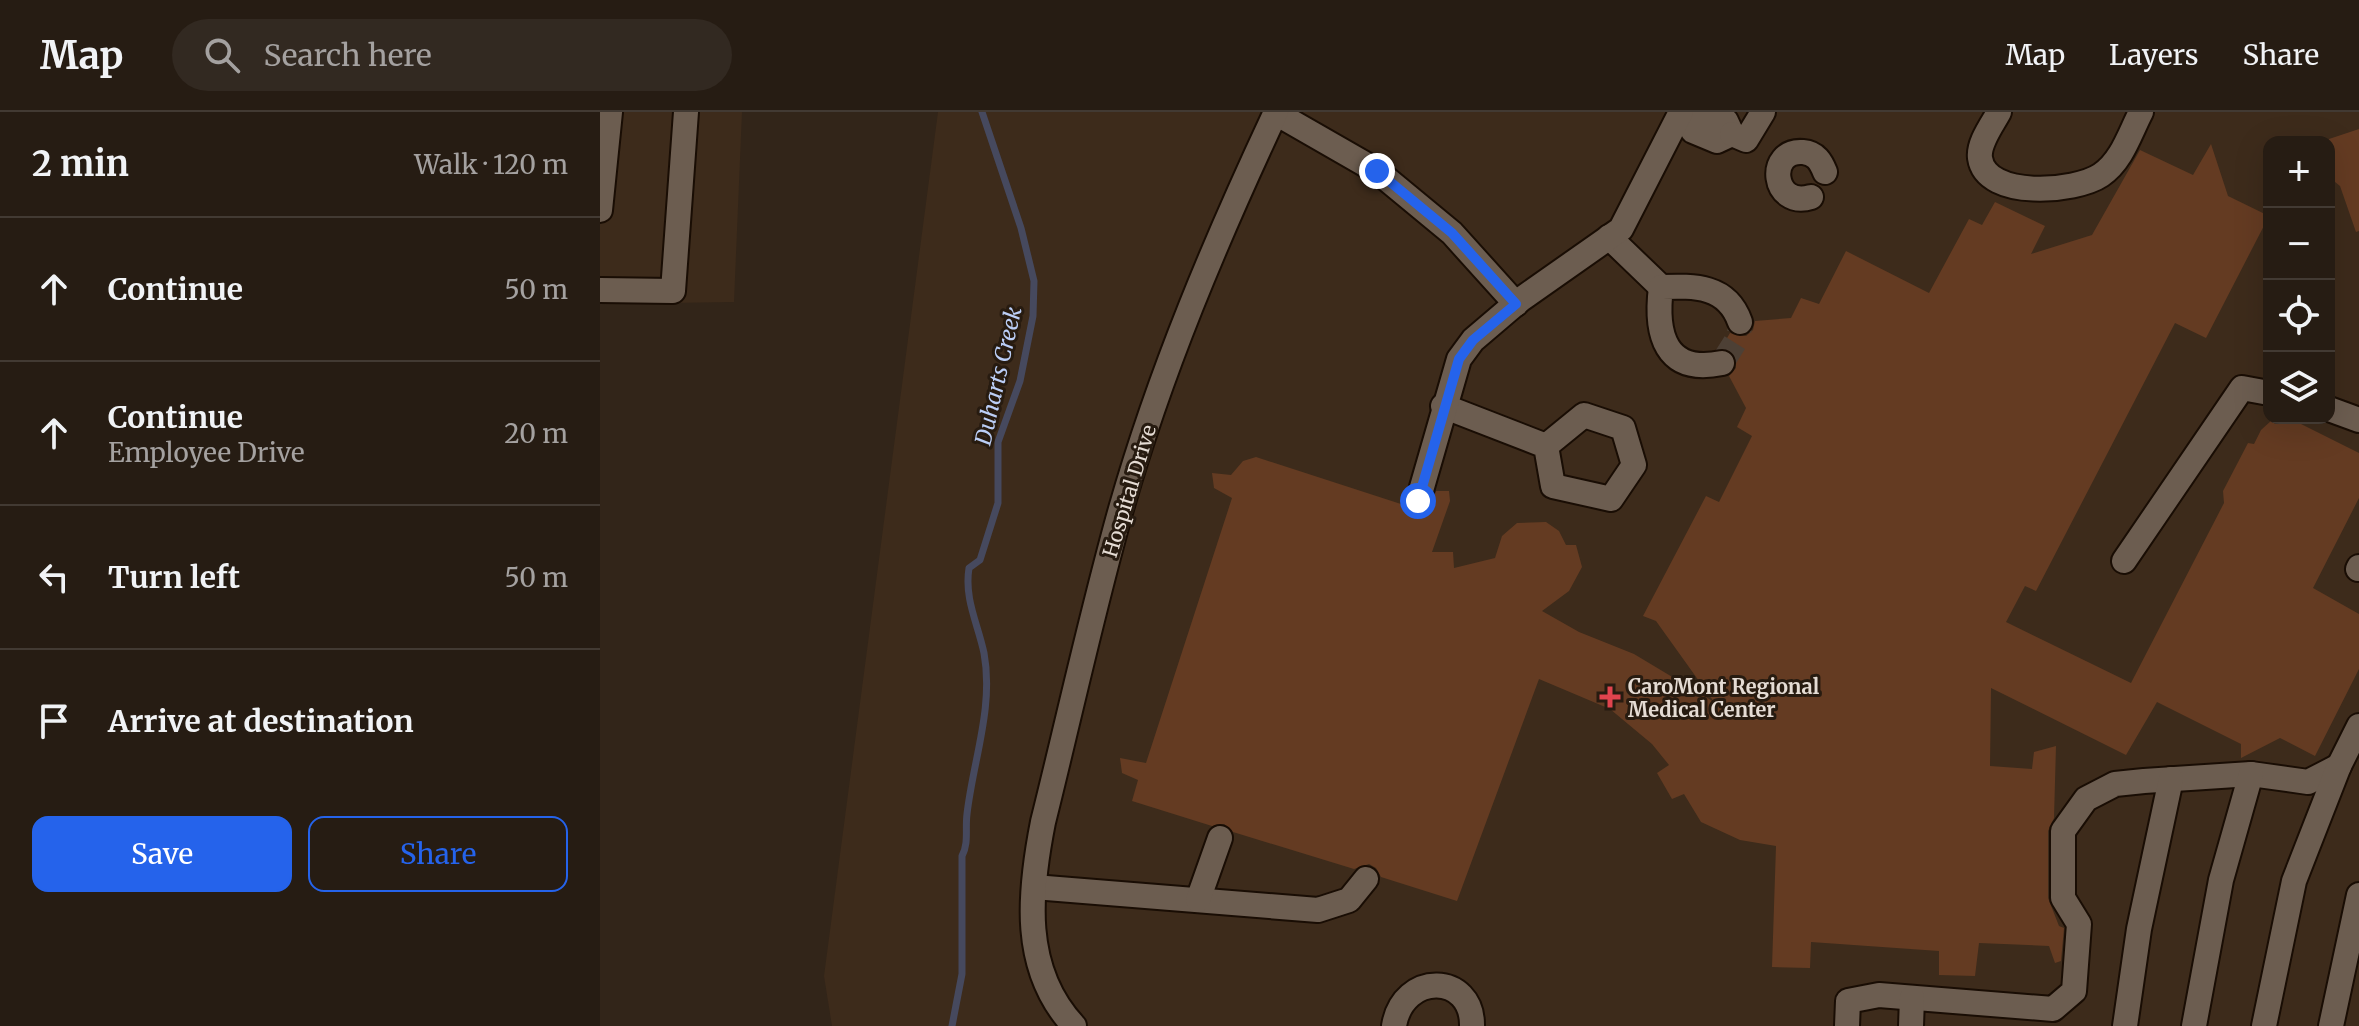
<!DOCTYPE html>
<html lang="en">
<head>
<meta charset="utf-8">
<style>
  body { margin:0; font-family:Merriweather,serif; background:#322921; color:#f1f3f6 }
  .controls { position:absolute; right:24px; top:24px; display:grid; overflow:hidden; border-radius:16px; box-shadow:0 8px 32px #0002 }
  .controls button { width:72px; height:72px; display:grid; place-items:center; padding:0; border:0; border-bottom:2px solid #423a33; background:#261c13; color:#f1f3f6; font:40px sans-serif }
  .stop { position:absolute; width:24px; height:24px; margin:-18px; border:6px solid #2563eb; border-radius:50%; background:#fff }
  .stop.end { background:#2563eb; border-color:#fff; box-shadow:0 2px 8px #0008 }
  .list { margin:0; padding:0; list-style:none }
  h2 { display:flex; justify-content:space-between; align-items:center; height:104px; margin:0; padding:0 32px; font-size:34px }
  h2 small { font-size:26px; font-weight:400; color:#a4a1a0 }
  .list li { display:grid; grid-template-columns:52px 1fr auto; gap:24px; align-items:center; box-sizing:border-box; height:144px; padding:0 32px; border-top:2px solid #423a33 }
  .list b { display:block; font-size:30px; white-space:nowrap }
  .list p { margin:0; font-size:26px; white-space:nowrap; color:#a4a1a0 }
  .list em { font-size:26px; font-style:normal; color:#a4a1a0 }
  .actions { display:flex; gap:16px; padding:24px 32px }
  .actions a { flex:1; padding:18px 0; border:2px solid #2563eb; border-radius:16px; text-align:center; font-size:28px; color:#2563eb }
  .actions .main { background:#2563eb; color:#fff }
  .icon { flex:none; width:44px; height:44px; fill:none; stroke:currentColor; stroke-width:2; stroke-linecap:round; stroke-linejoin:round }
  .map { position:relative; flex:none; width:1759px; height:914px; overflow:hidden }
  header { display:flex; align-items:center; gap:48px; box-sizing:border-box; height:112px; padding:0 40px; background:#261c13; border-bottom:2px solid #423a33 }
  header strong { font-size:38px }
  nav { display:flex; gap:44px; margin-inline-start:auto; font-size:28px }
  .search { width:560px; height:72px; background:#322921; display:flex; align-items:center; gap:20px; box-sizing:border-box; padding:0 28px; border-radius:44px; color:#a4a1a0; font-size:30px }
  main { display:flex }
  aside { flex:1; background:#261c13 }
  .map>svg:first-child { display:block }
  .built { fill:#3d2b1b; fill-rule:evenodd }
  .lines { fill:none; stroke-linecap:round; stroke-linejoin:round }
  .stream { stroke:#46495e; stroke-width:7 }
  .building { fill:#643b22 }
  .minor-tunnel { stroke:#4d4035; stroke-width:24; stroke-dasharray:24 12; stroke-linecap:butt }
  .minor-casing { stroke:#190d04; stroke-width:28 }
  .minor { stroke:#6c5d50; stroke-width:24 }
  .route { stroke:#2563eb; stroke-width:10 }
  .health-dot { fill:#e0444e; stroke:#271b10; stroke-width:3 }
  .labels { text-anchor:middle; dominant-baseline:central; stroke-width:6; stroke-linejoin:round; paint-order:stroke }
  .street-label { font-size:20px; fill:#e5dcd4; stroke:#271b10 }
  .poi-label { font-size:20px; font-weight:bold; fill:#e5dcd4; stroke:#271b10; text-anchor:start }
  .water-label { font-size:22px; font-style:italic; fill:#bbcef6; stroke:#271b10 }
</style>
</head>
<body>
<header>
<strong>Map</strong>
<div class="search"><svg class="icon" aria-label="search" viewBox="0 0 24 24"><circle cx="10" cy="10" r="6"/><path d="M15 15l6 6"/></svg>Search here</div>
<nav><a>Map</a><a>Layers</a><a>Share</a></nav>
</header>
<main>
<aside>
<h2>2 min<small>Walk · 120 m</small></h2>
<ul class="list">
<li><svg class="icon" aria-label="ahead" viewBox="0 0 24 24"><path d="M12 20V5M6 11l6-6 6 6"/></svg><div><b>Continue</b></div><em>50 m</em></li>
<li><svg class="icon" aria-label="ahead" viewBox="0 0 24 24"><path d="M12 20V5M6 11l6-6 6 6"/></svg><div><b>Continue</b><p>Employee Drive</p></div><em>20 m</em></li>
<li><svg class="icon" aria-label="left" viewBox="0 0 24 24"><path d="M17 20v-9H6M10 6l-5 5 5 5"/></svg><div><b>Turn left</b></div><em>50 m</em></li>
<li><svg class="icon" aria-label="arrive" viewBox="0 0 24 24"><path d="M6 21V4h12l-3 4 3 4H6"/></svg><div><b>Arrive at destination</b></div></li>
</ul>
<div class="actions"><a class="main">Save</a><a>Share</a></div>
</aside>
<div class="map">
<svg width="1759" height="914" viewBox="0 0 1759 914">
  <rect width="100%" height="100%" fill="#322519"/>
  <!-- built -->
  <g class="built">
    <path d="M 0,0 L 142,0 L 134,190 L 0,192 Z"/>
    <path d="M 338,0 L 1759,0 L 1759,914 L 232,914 L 224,864 ZM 1669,30 L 1729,30 L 1729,306 L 1669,306 Z"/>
  </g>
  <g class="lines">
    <!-- stream -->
    <path class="stream" d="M 352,914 L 362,862 L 362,744 C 369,731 365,717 367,702 C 373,649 394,595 384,541 C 378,512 364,487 369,456 L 380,448 L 398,391 L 398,330 L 420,269 L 433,204 L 434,169 L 421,116 L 382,0"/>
  </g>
  <!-- building -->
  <g class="building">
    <path d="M 1759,17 L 1759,119 L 1756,120 L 1740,74 L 1729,65 L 1729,27 Z"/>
    <path d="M 1611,32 L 1628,84 L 1669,104 L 1606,226 L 1575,211 L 1436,479 L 1425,474 L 1406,510 L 1531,571 L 1624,391 L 1623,379 L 1648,331 L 1654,332 L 1661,318 L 1672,308 L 1689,306 L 1759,341 L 1759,386 L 1713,476 L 1759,502 L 1759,557 L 1715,644 L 1680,626 L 1641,646 L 1641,632 L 1557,590 L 1526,643 L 1391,576 L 1390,654 L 1432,657 L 1434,640 L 1456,634 L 1454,706 L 1448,719 L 1448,786 L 1459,814 L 1464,816 L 1461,849 L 1455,851 L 1449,834 L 1379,831 L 1375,864 L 1339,863 L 1339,839 L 1211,830 L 1210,856 L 1172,855 L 1176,734 L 1140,728 L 1101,710 L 1084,682 L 1072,687 L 1057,661 L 1069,653 L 1052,632 L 1010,597 L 939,567 L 857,789 L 781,765 L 776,756 L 769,752 L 754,757 L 633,720 L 624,712 L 612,714 L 532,689 L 538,668 L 522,661 L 520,646 L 546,651 L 632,386 L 614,376 L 612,361 L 631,363 L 643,349 L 656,345 L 804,393 L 815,404 L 829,399 L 836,379 L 849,379 L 850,389 L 832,440 L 853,440 L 854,456 L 895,446 L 902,424 L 917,411 L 946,410 L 959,419 L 966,433 L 976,433 L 982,455 L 969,479 L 942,499 L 979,520 L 1034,542 L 1114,590 L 1056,509 L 1043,504 L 1106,384 L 1119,390 L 1152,324 L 1137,315 L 1146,296 L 1129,264 L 1136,256 L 1134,243 L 1121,236 L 1130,221 L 1146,224 L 1153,218 L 1155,209 L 1191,206 L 1201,186 L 1219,192 L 1246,139 L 1329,181 L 1369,107 L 1382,113 L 1395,90 L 1445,114 L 1431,142 L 1492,123 L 1540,38 L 1593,63 Z"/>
  </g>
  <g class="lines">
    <!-- minor-tunnel -->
    <path class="minor-tunnel" d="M 1122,251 L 1139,224 L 1140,210"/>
    <defs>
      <g id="minor">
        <path d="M 1399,0 C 1392,13 1378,31 1380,46 C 1386,88 1476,80 1501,63 C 1522,49 1530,21 1541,0"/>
        <path d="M 676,1 L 777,59 L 852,121 L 916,192"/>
        <path d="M 1091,5 L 1093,19 L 1117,29 L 1132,22 L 1126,9 L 1108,0"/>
        <path d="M 1132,22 L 1146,28 L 1163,0"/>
        <path d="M 1211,85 C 1172,97 1166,37 1203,40 C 1216,41 1221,50 1225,60"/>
        <path d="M 0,98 L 10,0"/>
        <path d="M 1009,125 L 1061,175"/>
        <path d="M 0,178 L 73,179 L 86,0"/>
        <path d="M 1122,251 C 1065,263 1055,222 1061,175 C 1095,174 1127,173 1140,210"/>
        <path d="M 843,294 L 946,334 L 984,303 L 1023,316 L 1034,353 L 1011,387 L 953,374 L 946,334"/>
        <path d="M 1729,297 L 1759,308"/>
        <path d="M 818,389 L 859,247 L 873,228 L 920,188 L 1021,117 L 1081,0"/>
        <path d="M 1524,449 L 1642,276 L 1669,281"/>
        <path d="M 1758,457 L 1759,455"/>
        <path d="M 434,775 L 718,798 L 749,788 L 766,767"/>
        <path d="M 598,788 L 620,726"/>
        <path d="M 474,914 C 421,857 429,781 443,710 C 469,606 492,500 521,397 C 560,260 616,128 676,0"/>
        <path d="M 794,914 C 803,859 873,861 872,914"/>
        <path d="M 1247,914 L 1248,889 L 1279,883 L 1453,897 L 1474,879 L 1479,812 L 1463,786 L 1463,719 L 1486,687 L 1515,672 L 1544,669 L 1651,662 L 1708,670 L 1739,654"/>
        <path d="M 1311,914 L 1312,886"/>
        <path d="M 1525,914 L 1539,817 L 1571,667"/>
        <path d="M 1594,914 L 1621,768 L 1651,662"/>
        <path d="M 1664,914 L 1694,769 L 1739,654 L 1759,614"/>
        <path d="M 1731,914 L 1759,783"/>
      </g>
    </defs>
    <!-- minor casing -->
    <use href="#minor" class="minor-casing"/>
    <!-- minor -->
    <use href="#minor" class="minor"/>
  </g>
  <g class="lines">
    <!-- route -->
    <path class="route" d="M 777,59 L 852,121 L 916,192 L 873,228 L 859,247 L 818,389"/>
  </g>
  <!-- markers -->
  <path class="health-dot" d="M1006 573h8v8h8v8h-8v8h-8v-8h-8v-8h8z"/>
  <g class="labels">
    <!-- street labels -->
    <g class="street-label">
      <text transform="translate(529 379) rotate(-73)">Hospital Drive</text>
    </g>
    <!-- poi labels -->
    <g class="poi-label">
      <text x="1028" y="574">CaroMont Regional<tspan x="1028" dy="23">Medical Center</tspan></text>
    </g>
    <!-- water labels -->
    <g class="water-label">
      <text transform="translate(398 264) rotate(-77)">Duharts Creek</text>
    </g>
  </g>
</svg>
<div class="controls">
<button>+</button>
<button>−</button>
<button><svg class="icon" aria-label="locate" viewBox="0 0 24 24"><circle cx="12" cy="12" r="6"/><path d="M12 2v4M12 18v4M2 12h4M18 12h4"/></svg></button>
<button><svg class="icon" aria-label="layers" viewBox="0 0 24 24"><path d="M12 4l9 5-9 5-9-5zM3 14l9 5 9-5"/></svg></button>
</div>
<div class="stop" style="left:818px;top:389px"></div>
<div class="stop end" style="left:777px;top:59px"></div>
</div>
</main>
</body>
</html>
